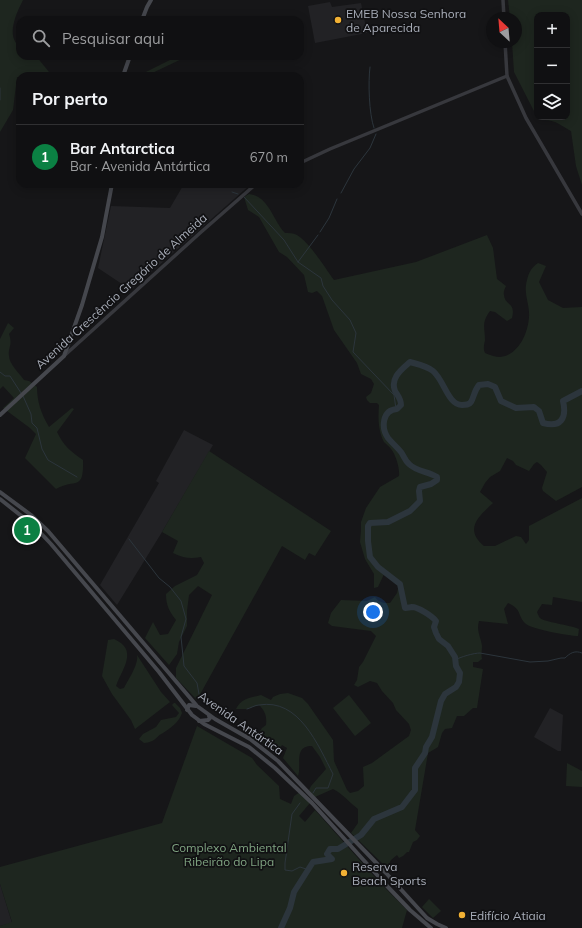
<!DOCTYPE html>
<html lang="pt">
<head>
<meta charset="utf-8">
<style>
  body { margin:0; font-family:Mulish,sans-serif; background:#19191b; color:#f1f3f6 }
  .controls { position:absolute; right:12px; top:12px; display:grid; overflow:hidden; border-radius:8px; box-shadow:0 2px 10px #0003 }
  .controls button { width:36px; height:36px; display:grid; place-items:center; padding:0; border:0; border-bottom:1px solid #303032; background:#101012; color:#f1f3f6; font:20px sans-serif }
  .compass { position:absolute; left:486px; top:12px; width:36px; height:36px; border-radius:50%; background:#101012; box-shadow:0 2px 10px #0003; rotate:334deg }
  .you { position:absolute; left:373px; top:612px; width:14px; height:14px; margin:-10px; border:3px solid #fff; border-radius:50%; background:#1a73e8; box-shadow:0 0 0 6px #1a73e833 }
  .badge { display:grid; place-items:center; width:26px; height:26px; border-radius:50%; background:#0b8043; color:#fff; font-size:13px; font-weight:700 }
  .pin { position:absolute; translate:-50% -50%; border:2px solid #fff; box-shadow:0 1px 4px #0006 }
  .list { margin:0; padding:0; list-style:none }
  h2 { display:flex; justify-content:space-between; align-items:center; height:52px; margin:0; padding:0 16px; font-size:17px }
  h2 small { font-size:13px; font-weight:400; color:#9c9d9f }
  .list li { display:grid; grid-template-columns:26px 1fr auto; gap:12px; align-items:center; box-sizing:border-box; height:64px; padding:0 16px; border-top:1px solid #303032 }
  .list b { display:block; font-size:15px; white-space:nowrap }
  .list p { margin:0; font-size:13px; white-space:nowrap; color:#9c9d9f }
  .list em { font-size:13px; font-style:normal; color:#9c9d9f }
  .icon { flex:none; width:22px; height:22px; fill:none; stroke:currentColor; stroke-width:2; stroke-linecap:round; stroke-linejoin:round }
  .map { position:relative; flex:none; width:582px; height:928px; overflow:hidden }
  .search { position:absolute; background:#101012; box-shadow:0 2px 10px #0003; left:16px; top:16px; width:288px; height:44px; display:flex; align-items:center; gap:10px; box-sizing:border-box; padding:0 14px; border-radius:12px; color:#9c9d9f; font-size:15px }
  .panel { position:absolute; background:#101012; box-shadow:0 2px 10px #0003; left:16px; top:72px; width:288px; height:116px; border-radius:12px }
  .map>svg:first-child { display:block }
  .built { fill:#222225 }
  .green { fill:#1e261f; fill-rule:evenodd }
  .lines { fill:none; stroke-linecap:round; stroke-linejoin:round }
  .stream { stroke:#2c353c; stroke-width:1 }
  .river { stroke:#2c353c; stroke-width:6 }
  .tertiary { stroke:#37383d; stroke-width:3.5 }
  .secondary { stroke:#45474d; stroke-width:4 }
  .poi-dot { fill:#f2b134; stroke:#111113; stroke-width:1.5 }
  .labels { text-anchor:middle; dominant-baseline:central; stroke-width:3.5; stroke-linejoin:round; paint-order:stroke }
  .poi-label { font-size:12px; fill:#a8adb8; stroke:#111113; text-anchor:start }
  .street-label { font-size:12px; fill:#a8adb8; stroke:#111113 }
  .park-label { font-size:12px; fill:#7fa381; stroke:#111113 }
</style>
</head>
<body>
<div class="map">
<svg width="582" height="928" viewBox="0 0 582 928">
  <rect width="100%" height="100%" fill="#161618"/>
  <!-- built -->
  <g class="built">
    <path d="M 330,2 L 332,7 L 361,3 L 367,33 L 315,43 L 308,6 Z"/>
    <path d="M 184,184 L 251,184 L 131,290 L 98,268 L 111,206 L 170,208 Z"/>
    <path d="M 184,430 L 213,445 L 162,532 L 117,605 L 100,585 L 159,483 L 156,481 Z"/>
    <path d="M 550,708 L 563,715 L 561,751 L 558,751 L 534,737 Z"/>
    <path d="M 0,884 L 12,923 L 0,926 Z"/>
  </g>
  <!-- green -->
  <g class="green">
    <path d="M 0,0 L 23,0 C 17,12 5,36 20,47 L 20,56 L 36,56 L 49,72 L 61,76 L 20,76 L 20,78 L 17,77 L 13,110 L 0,132 Z"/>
    <path d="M 508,0 L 582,0 L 582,185 L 576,166 L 571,131 C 560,125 555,119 541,120 L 537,117 L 514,72 L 512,42 L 516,42 L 516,18 L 510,18 ZM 537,15 L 567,15 L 567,117 L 537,117 Z"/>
    <path d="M 178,56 L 188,56 L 146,76 L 138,76 Z"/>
    <path d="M 249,194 C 269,196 273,221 285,233 C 289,233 293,233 297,235 C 310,243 325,268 334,280 L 416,262 L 487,235 L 493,248 L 497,279 L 506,286 C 505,288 503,292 504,295 C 505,306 516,302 512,318 L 507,321 L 495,312 L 490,311 C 481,323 485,328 485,340 C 484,346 483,348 485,353 C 490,355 495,357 500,357 C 519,355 528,333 529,317 C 530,304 523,294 527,280 C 529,272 531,268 538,263 L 546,266 L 539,282 L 548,300 L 563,308 L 582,307 L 582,487 L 556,501 L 543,491 L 542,488 L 547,472 L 541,465 L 537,462 L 534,464 L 529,471 L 516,465 L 513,461 L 507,458 L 500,471 L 490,477 L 485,483 L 480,492 L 493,503 C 478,517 464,529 484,546 L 495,546 L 516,536 L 521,537 L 526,544 L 529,540 L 529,526 L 582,498 L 582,602 L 553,597 L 552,605 L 542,604 L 537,612 C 537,612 539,617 540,618 C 544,622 570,625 579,629 L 578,636 C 569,636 532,629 526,624 C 517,616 523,610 508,603 L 504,609 L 508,624 L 479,621 C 476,631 481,637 482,646 C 482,651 481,655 482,659 L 478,662 L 473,662 L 473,667 L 483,669 L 477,708 L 473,708 L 464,716 L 457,716 L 452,728 L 445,729 L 442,733 L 438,747 L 428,753 L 415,830 L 420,836 L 417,840 L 413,842 L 409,852 L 407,852 L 403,856 L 399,858 L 397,855 L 391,860 L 388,866 L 382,863 L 351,833 L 358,823 L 358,809 C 349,802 343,794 333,789 L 315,797 L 309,790 L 311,786 L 326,769 L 320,757 L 312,746 C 293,746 302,765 298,776 L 283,758 L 287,748 L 282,745 L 276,754 L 265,745 L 259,739 L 257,736 L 262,728 L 266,725 C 267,716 265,711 259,705 L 247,709 L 236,709 C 241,698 250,698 261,695 L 271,700 L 273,697 L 280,694 L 288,693 L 302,698 L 308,704 L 333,740 L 334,761 L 347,790 L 350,793 L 358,791 L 364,786 L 363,767 L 372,763 L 409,736 L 411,730 L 409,724 L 396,710 L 393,703 L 382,691 L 377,683 L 370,681 L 358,687 L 354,685 L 357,680 L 359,667 L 363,662 L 376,636 L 371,631 L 332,626 L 328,623 L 331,613 L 341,600 L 367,601 L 375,597 C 379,603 384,603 390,603 L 397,593 L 399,584 L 385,572 L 378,587 L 374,588 L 374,574 L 365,559 L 360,542 L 361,531 L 361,522 L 366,508 L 380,487 L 399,476 C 400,469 396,455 391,449 C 389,446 386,444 384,442 C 378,431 378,417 379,405 L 377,403 L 370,403 L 367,400 L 366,397 L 371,393 L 374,384 L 371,379 L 361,374 L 357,363 L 334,330 L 322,296 L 317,291 L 312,293 L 308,292 L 304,275 L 287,257 L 279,252 L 259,217 L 248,210 L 244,197 Z"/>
    <path d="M 8,323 L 14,328 L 9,334 C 13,346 8,346 9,356 C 9,364 20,374 24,380 L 29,381 L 37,387 C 37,401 41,414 49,427 L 72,408 L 74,409 L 57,432 C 63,445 71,452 83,460 C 84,492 75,478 56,489 L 25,458 L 36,434 L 30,428 L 3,408 L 14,398 L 3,386 L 0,389 L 0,339 Z"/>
    <path d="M 209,451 L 331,531 L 315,556 L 309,553 L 305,560 L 282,546 L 197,700 L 176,678 L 176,668 L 212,595 L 198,586 L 189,595 L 187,611 L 187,626 L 179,642 L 177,654 L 169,665 L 145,638 L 153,622 L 160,635 L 168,634 L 176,620 C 169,611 166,605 166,594 L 175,586 L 197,575 L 204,563 L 201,557 C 190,559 183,558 173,553 L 178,541 L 162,532 Z"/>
    <path d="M 114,639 C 139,650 122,669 116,686 L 120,689 L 124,688 C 128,680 139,664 137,655 L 161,692 L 170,702 L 135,729 L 131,720 L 112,694 L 102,676 L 108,640 Z"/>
    <path d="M 349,695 L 371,723 L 355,736 L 333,708 Z"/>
    <path d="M 174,703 L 175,703 L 180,708 L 182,713 C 179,722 171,728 163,733 C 155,737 156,742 144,743 L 139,739 L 143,734 L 156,727 L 161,720 L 176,717 L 179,713 L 172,705 Z"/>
    <path d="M 197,726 L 252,758 L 257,765 L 279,786 L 280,799 L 291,804 L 294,796 L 300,792 L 310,803 L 299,816 L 305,822 L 315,810 L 381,884 L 407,910 L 402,928 L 0,928 L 0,926 L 12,922 L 0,884 L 0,867 L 162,823 Z"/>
    <path d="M 567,763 L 582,771 L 582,787 L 566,786 Z"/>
    <path d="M 429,899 L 441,911 L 433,918 L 422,907 Z"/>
  </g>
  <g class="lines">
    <!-- stream -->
    <g class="stream">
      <path d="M 370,67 C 368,82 369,114 374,128"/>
      <path d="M 0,88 L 0,100"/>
      <path d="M 232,192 L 238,194"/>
      <path d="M 341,193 L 354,169 L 370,148 L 376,134"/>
      <path d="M 244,197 L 284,240 L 298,262 L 321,278 L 323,286 L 332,300 L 350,320 L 356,333 L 353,352 L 394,395 L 396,409"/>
      <path d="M 320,232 L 329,218 L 337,199"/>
      <path d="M 298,262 L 318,235"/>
      <path d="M 0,372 L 5,376 L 10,376 L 21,393"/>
      <path d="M 23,396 L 31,414 L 32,423 L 37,428 L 42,449 L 48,460 L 77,477"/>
      <path d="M 129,539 L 159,578 L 170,587 L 181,601 L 186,619 L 181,637 L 184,666 L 197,683 L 199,694"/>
      <path d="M 455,660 C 460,657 474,653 480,653 L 530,662 L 548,661 L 561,658 L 565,658 C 570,653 575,650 582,653"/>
      <path d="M 247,709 C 251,708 255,705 259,705 C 299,698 318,745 333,774 L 328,788 L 316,788 L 313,793"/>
      <path d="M 300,803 L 292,814 L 285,863 L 285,870 L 292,871 L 300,867 L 309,870"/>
    </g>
    <!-- river -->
    <path class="river" d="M 281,928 L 290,908 L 294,892 L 313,862 L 332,859 L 327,854 L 330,849 L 338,849 L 361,835 L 374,819 L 402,807 L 415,790 L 415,768 L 425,753 L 426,747 L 432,737 L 441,701 L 445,694 L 456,687 L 459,682 L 460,673 L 456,666 L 455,657 L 448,646 L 439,639 L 436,633 L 434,627 L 436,621 C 432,616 418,607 412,607 C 412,607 406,608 405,608 L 400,584 L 378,567 L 370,557 L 368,541 L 368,526 L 370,523 L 388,522 L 410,511 L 420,501 L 419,491 L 420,487 L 431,484 L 437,480 L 437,477 C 428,471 417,472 409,464 C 405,461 404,456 401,452 C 397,447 392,443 388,438 C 381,428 382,410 397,409 L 401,405 C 401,399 398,396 395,391 C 390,378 401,370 410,362 C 417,364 427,366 433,371 C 444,380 448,405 462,405 C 466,405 469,405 471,402 C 474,397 474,391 479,385 L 488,384 L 495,387 L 501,401 L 516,408 L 534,407 L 539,411 L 543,423 C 561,428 567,418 563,401 L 582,391"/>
    <!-- tertiary -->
    <g class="tertiary">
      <path d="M 503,0 L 504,18"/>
      <path d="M 505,42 L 507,76 L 526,118 L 582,214"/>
      <path d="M 300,163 L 330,149 L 507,76"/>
      <path d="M 65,355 L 200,233 L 256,184"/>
    </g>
    <!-- secondary -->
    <g class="secondary">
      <path d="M 142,20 L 147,7 L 151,0"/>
      <path d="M 123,76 L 130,56"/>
      <path d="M 0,415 L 64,356 L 82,305 L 102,237 L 112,184"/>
      <path d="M 0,492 L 31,515 L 48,531 L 197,706 L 215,719 L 250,739 L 278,761 L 386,873 L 427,918 L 437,924 L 446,928"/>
      <path d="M 0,499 L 34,526 L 51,544 L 159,672 L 192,715 L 204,724 L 249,747 L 275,768 L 312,803 L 387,886 L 410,910 L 431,928"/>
      <path d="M 187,710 L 189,705 L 196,706"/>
      <path d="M 199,721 L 208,720 L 210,718 L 209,716"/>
    </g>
  </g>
  <!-- markers -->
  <g class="poi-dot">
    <circle cx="338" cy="20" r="4"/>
    <circle cx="344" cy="873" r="4"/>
    <circle cx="462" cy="915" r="4"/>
  </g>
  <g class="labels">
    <!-- poi labels -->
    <g class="poi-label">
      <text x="346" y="13">EMEB Nossa Senhora<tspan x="346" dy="14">de Aparecida</tspan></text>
      <text x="352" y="866">Reserva<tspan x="352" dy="14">Beach Sports</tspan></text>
      <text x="470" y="915">Edifício Atiaia</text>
    </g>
    <!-- street labels -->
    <g class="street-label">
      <text transform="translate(121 291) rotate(-42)">Avenida Crescêncio Gregório de Almeida</text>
      <text transform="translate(241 723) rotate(35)">Avenida Antártica</text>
    </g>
    <!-- park labels -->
    <g class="park-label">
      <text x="229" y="847">Complexo Ambiental<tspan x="229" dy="14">Ribeirão do Lipa</tspan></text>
    </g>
  </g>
</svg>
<div class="controls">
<button>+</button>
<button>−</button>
<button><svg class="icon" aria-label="layers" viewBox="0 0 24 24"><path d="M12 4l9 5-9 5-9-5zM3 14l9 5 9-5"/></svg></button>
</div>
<svg class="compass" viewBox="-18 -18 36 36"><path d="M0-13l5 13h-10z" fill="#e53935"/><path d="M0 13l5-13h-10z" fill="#9c9d9f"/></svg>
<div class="you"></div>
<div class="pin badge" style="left:27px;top:530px">1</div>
<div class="search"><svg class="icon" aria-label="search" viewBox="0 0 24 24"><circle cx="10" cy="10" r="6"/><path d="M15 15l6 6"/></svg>Pesquisar aqui</div>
<section class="panel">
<h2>Por perto<small></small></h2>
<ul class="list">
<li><span class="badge">1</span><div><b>Bar Antarctica</b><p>Bar · Avenida Antártica</p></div><em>670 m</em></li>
</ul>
</section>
</div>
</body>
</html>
